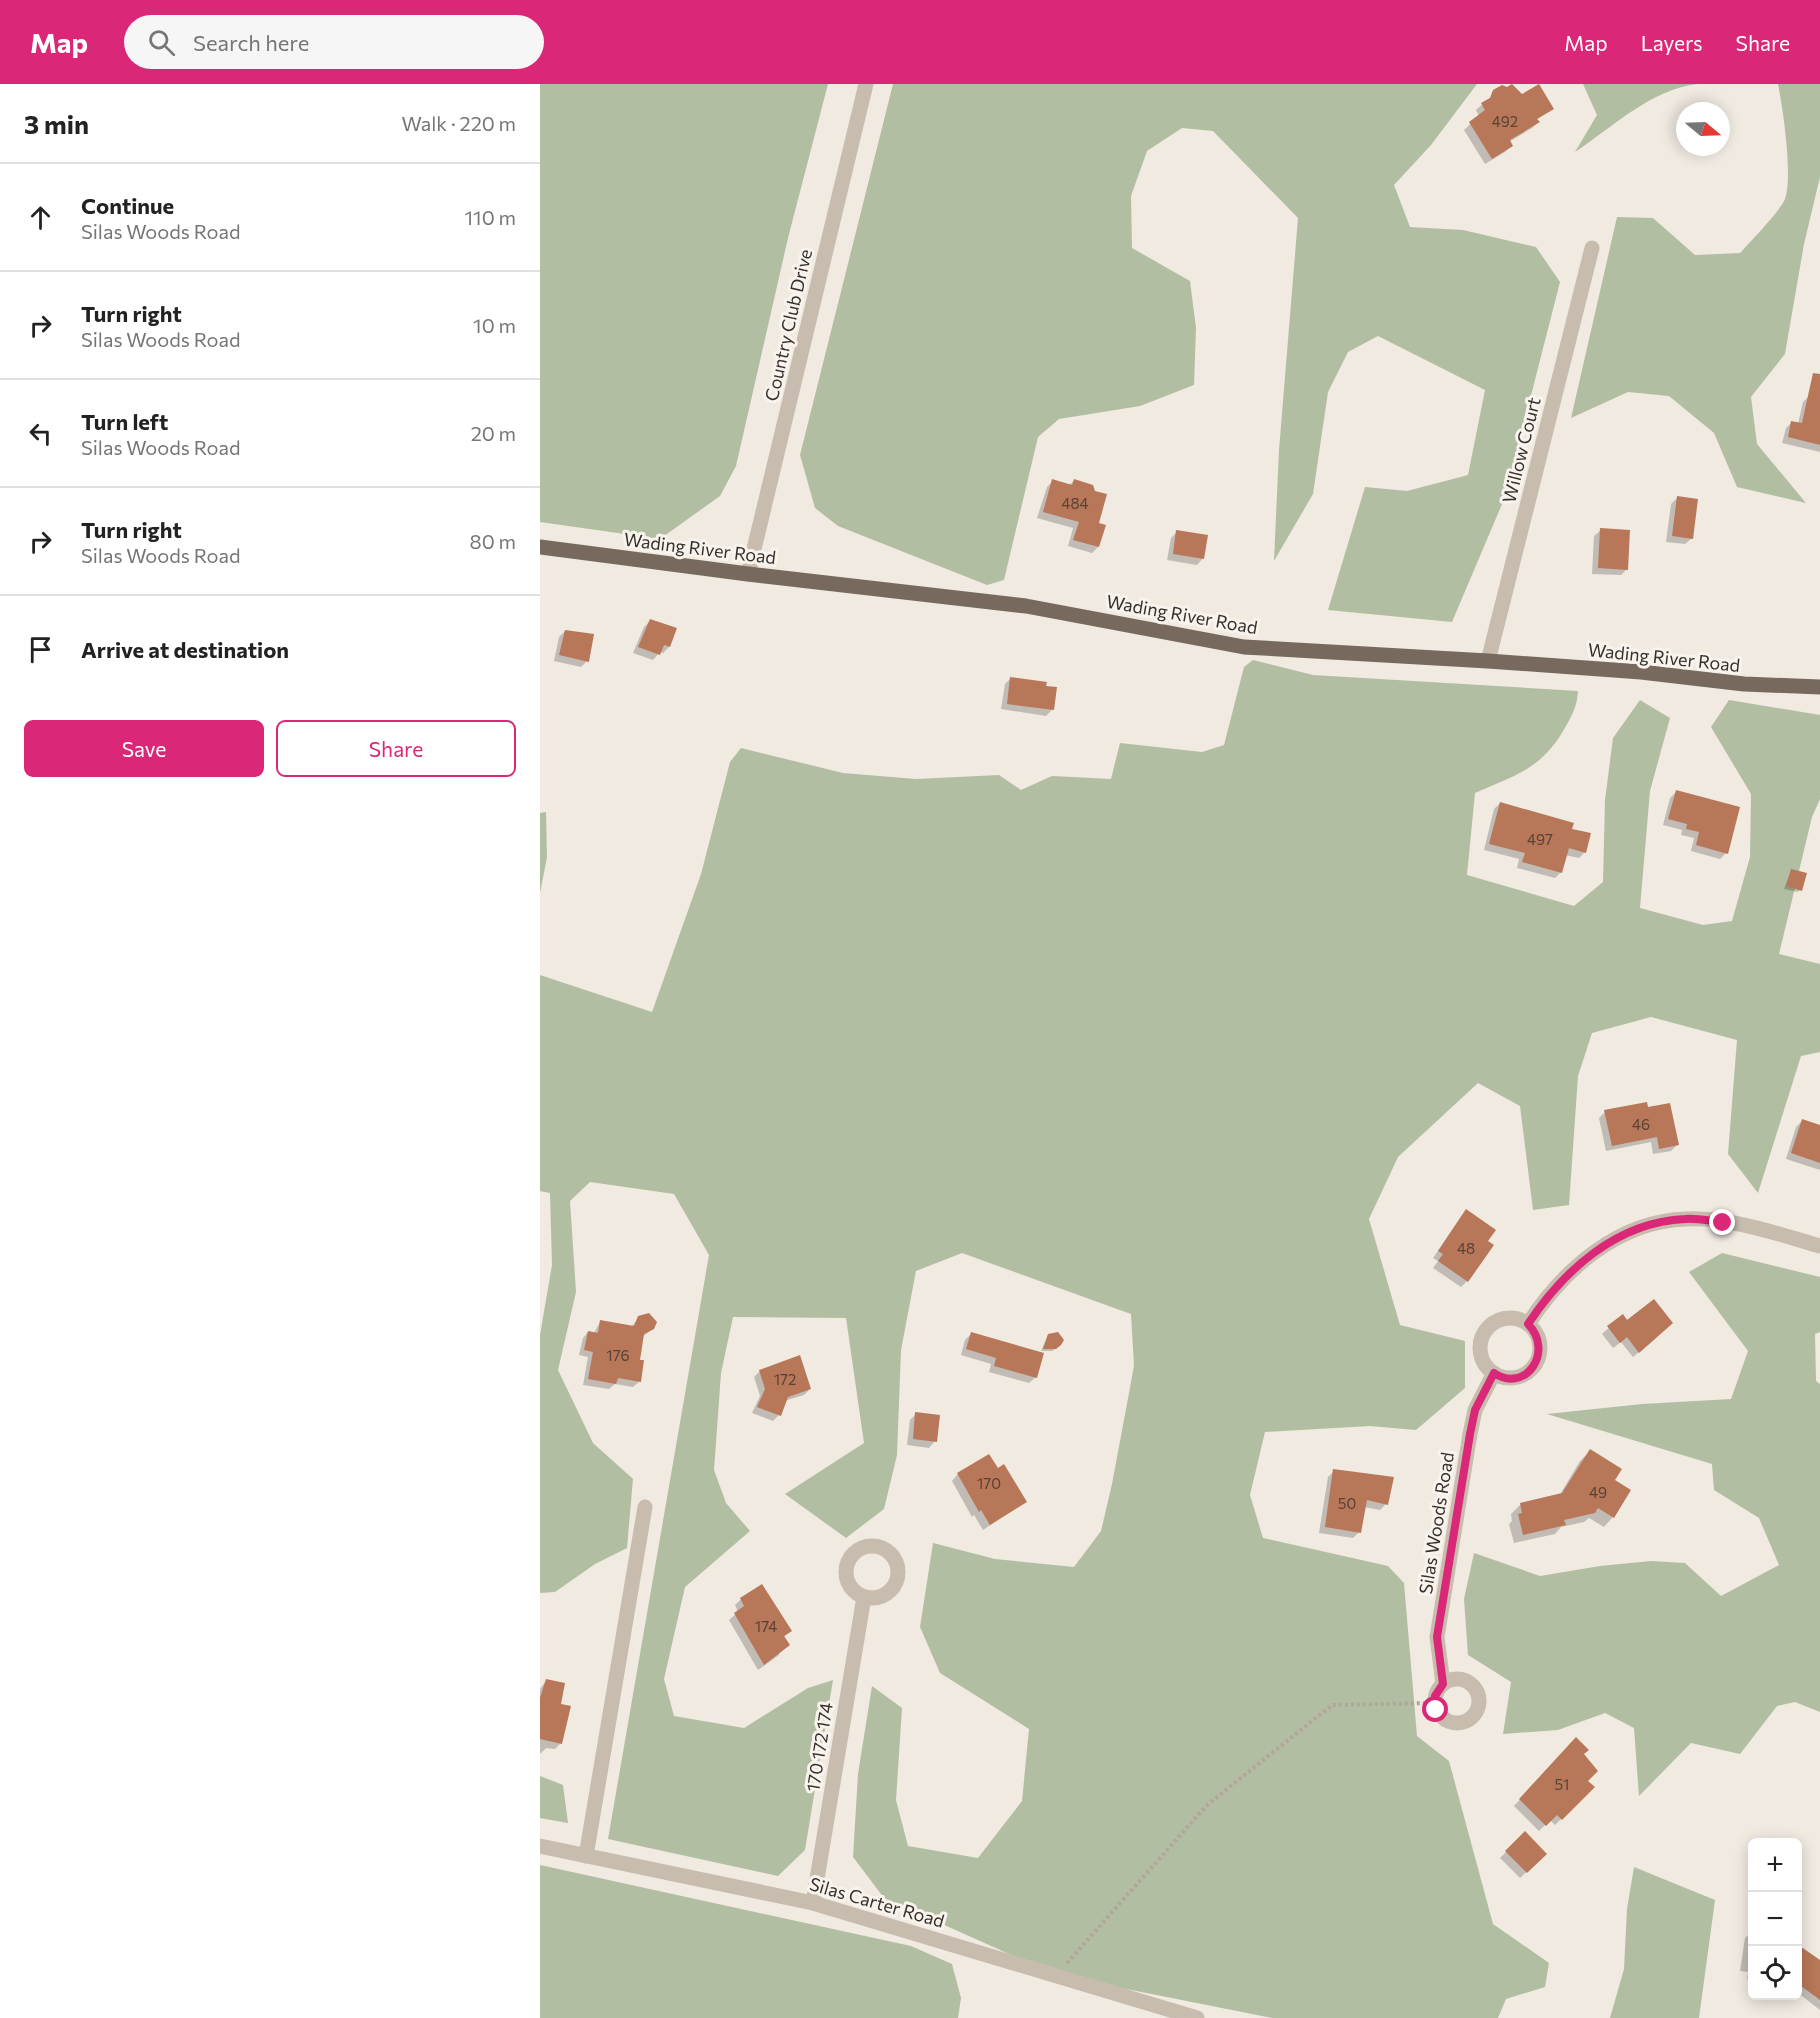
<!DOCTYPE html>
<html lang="en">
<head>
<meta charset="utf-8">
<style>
  body { margin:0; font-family:Commissioner,sans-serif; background:#f6f6f6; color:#222 }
  .controls { position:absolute; right:18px; bottom:18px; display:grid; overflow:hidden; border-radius:9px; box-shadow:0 3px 15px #0003 }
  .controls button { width:54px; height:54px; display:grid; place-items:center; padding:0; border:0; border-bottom:2px solid #e0e0e0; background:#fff; color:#222; font:30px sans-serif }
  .compass { position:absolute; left:1136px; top:18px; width:54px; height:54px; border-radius:50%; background:#fff; box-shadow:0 3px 15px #0003; rotate:109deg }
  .stop { position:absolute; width:18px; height:18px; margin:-14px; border:4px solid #db2777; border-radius:50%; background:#fff }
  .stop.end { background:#db2777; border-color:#fff; box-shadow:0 2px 6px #0008 }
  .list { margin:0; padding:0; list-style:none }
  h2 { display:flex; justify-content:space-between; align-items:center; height:78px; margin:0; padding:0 24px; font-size:26px }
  h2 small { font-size:20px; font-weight:400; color:#767676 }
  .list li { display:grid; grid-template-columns:39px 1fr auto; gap:18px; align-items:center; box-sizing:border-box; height:108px; padding:0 24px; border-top:2px solid #e0e0e0 }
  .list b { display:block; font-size:22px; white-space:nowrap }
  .list p { margin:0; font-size:20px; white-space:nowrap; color:#767676 }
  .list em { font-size:20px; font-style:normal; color:#767676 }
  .actions { display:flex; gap:12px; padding:18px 24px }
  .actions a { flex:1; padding:14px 0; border:2px solid #db2777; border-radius:9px; text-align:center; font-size:21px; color:#db2777 }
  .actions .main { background:#db2777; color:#fff }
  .icon { flex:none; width:33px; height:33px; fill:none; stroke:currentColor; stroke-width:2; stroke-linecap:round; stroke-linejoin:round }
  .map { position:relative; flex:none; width:1280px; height:1934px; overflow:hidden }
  header { display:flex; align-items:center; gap:36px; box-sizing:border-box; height:84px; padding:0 30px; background:#db2777; color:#fff }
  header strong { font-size:28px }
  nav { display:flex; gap:33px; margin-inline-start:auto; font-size:21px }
  .search { width:420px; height:54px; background:#f6f6f6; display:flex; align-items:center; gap:15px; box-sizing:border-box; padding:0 21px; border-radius:33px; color:#767676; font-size:22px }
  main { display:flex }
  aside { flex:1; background:#fff }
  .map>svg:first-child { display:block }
  .green { fill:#b2bea2 }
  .shadow { fill:#0003 }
  .building { fill:#b77758 }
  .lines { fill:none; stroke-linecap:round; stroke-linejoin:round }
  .path { stroke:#b3a698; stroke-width:4; stroke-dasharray:3 3; stroke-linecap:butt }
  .minor { stroke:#c7bcae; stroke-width:15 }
  .major { stroke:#77695e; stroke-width:15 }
  .route { stroke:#db2777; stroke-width:8 }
  .labels { text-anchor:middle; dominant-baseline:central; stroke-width:6; stroke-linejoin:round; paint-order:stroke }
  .number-label { font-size:15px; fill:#574236 }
  .street-label { font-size:18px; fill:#37302b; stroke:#f8f4ed }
</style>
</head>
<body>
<header>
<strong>Map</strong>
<div class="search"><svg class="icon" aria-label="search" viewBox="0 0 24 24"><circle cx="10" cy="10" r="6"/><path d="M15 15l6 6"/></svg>Search here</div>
<nav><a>Map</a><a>Layers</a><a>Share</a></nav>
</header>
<main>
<aside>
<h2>3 min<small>Walk · 220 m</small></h2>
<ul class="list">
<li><svg class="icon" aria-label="ahead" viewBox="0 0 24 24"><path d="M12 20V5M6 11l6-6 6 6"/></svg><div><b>Continue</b><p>Silas Woods Road</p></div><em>110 m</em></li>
<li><svg class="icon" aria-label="right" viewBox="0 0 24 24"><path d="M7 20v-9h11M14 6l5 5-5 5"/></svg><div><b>Turn right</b><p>Silas Woods Road</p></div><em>10 m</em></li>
<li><svg class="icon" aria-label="left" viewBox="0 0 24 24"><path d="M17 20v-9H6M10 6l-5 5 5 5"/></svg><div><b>Turn left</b><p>Silas Woods Road</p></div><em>20 m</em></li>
<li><svg class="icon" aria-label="right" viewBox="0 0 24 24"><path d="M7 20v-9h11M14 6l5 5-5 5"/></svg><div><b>Turn right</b><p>Silas Woods Road</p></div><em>80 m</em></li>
<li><svg class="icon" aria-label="arrive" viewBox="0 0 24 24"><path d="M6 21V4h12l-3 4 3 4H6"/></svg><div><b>Arrive at destination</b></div></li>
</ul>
<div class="actions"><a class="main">Save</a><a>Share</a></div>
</aside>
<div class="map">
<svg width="1280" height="1934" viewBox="0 0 1280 1934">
  <rect width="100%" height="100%" fill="#f0eae1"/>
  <!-- green -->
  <g class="green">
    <path d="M 0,0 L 288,0 L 248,154 L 196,382 L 180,412 L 120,455 L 0,438 Z"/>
    <path d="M 353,0 L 937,0 L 891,61 L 854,101 L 870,143 L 923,146 L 996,163 L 1020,198 L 965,413 L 912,538 L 788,526 L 825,403 L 867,407 L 928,391 L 945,306 L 838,252 L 808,268 L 788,308 L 773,410 L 734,477 L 739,366 L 758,134 L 673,47 L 642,44 L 607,67 L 591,112 L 592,164 L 650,197 L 656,244 L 654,301 L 600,322 L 519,335 L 498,353 L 464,496 L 447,501 L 298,442 L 275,424 L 260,371 Z"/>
    <path d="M 1043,0 L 1158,0 C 1111,5 1073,43 1035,68 L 1057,31 Z"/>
    <path d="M 1238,0 L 1280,0 L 1280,93 L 1264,160 L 1245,270 L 1211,313 L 1217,360 L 1266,419 L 1197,403 L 1174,349 L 1129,312 L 1088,308 L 1031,334 L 1077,133 L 1113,134 L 1155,171 L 1200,169 C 1209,159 1241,126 1245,115 C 1253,92 1243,25 1238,0 Z"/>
    <path d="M 713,576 L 773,591 L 1038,607 C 1037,622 1033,629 1026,642 C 1002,685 978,690 935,709 L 927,791 L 1034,822 L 1063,798 L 1065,716 L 1073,654 L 1100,616 L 1130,634 L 1110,707 L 1100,824 L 1163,841 L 1192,837 L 1210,773 L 1211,710 L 1171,643 L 1189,616 L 1280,631 L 1280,715 L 1272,733 L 1239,870 L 1280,880 L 1280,968 L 1261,972 L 1218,1109 L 1188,1070 L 1197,956 L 1111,933 L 1052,949 L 1038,992 L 1029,1121 L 993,1126 L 980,1022 L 938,999 L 858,1073 L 829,1135 L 860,1241 L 925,1257 L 925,1304 L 876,1346 L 830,1342 L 725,1348 L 710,1411 L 723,1454 L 848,1482 L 864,1499 L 877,1652 L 909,1677 L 953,1840 L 1009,1879 L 1005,1903 L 966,1915 L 958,1934 L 732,1934 L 516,1891 L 344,1814 L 313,1773 L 318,1690 L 332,1602 L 362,1624 L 356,1716 L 368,1762 L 438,1774 L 482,1717 L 489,1645 L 400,1589 L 380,1543 L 393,1459 L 455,1475 L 534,1483 L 561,1447 L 572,1400 L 594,1282 L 591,1230 L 422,1169 L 376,1187 L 361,1266 L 357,1371 L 344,1425 L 306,1454 L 245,1410 L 324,1359 L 306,1234 L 193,1233 L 181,1289 L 174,1386 L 186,1419 L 210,1447 L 145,1503 L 124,1595 L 134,1632 L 204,1644 L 268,1604 L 293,1596 L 265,1766 L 238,1792 L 68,1755 L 169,1171 L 134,1110 L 50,1098 L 30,1117 L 36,1208 L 18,1286 L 53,1359 L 93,1395 L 87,1464 L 55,1480 L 15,1508 L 0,1509 L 0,1251 L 12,1181 L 10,1109 L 0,1107 L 0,891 L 112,928 L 161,790 L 190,678 L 201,664 L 303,689 L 376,695 L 459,691 L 481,706 L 512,692 L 571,695 L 580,659 L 662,668 L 684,661 L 704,583 Z"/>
    <path d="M 6,728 L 7,773 L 0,809 L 0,729 Z"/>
    <path d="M 1182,1169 L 1280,1193 L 1280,1248 L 1275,1250 L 1276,1297 L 1280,1300 L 1280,1628 L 1255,1618 L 1237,1622 L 1200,1670 L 1151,1659 L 1099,1712 L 1094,1644 L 1065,1629 L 1018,1646 L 963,1650 L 971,1598 L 928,1571 L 924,1515 L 934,1469 L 1000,1492 L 1060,1482 L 1111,1477 L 1145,1479 L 1181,1512 L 1239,1481 L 1219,1434 L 1174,1406 L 1172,1380 L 1007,1330 L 1102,1320 L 1191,1315 L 1208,1267 L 1149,1188 Z"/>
    <path d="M 0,1692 L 23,1701 L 28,1739 L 0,1734 Z"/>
    <path d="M 0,1781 L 371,1862 L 412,1880 L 421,1914 L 418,1934 L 0,1934 Z"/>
    <path d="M 1094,1783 L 1175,1816 L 1159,1934 L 1070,1934 L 1084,1885 L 1087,1825 Z"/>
  </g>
  <!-- shadow -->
  <g class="shadow">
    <path d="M 962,3 L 1012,24 L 996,36 L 998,38 L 992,44 L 969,58 L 971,62 L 965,68 L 945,80 L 924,46 L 939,32 L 936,26 Z"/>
    <path d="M 1269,312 L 1280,314 L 1280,368 L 1242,359 L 1246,344 L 1252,338 L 1258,340 L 1263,318 Z"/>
    <path d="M 513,397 L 529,401 L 534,397 L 557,440 L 558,463 L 552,469 L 528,462 L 533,444 L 497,434 L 507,403 Z"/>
    <path d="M 1137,414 L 1152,454 L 1145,460 L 1126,458 L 1131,420 Z"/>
    <path d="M 1061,446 L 1087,485 L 1081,491 L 1052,490 L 1054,452 Z"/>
    <path d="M 637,448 L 663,474 L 657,481 L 627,476 L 631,454 Z"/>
    <path d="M 110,537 L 129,563 L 123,569 L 120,568 L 113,576 L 93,569 L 104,543 Z"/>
    <path d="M 25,547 L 47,577 L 41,583 L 14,577 L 19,553 Z"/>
    <path d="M 471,594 L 512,626 L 506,632 L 461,625 L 465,600 Z"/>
    <path d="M 1136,708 L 1186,769 L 1180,775 L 1151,767 L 1154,754 L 1141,751 L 1142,746 L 1123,741 L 1130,714 Z"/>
    <path d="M 960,719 L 1031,746 L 1045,768 L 1039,774 L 1025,771 L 1021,788 L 1015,794 L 977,784 L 979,775 L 944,766 L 954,725 Z"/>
    <path d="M 1251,787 L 1260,806 L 1258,808 L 1244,805 Z"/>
    <path d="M 1107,1025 L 1137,1061 L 1131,1067 L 1113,1070 L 1111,1058 L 1066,1067 L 1059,1034 L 1065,1028 Z"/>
    <path d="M 1262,1037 L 1280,1042 L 1280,1086 L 1246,1075 L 1256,1043 Z"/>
    <path d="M 921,1133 L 927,1197 L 921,1203 L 893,1184 L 898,1177 L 893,1174 Z"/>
    <path d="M 1082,1232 L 1115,1255 L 1093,1273 L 1081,1258 L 1073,1264 L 1062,1250 Z"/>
    <path d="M 99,1234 L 113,1245 L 102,1253 L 98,1277 L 99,1298 L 93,1303 L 75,1300 L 69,1305 L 43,1301 L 48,1273 L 39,1271 L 43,1254 L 48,1248 L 54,1249 L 60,1238 L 91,1243 Z"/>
    <path d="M 431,1250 L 496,1293 L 489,1299 L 449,1288 L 451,1280 L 421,1271 L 425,1256 Z"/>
    <path d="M 508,1251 L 517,1264 L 512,1267 L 501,1267 Z"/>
    <path d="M 220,1287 L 270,1305 L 264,1311 L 244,1317 L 239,1331 L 233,1337 L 212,1329 L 220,1312 L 214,1293 Z"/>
    <path d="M 376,1330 L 395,1357 L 389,1364 L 367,1361 L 370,1336 Z"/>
    <path d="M 1050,1367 L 1073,1396 L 1073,1433 L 1064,1443 L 1049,1434 L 1044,1438 L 1021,1443 L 1015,1450 L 974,1459 L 969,1440 L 972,1437 L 971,1430 L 980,1421 L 1019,1412 L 1040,1377 Z"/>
    <path d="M 457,1386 L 485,1418 L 443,1446 L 434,1431 L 432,1433 L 412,1397 L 418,1390 Z"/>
    <path d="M 794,1387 L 846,1420 L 840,1426 L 824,1423 L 819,1448 L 813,1454 L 779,1449 L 788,1393 Z"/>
    <path d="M 201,1515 L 250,1547 L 243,1554 L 239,1571 L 218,1586 L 189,1536 L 198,1528 L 195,1521 Z"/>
    <path d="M 6,1597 L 19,1621 L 21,1659 L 15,1665 L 6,1664 L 0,1670 L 0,1605 Z"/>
    <path d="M 1030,1661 L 1053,1681 L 1046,1697 L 1053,1703 L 1015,1741 L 1010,1736 L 999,1747 L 974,1722 Z"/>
    <path d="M 985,1749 L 1005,1770 L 980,1794 L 960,1774 Z"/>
    <path d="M 1211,1848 L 1212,1848 L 1212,1896 L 1207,1895 L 1208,1888 L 1200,1887 L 1205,1854 Z"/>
    <path d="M 1258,1862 L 1280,1878 L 1280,1926 L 1258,1909 Z"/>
  </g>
  <!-- building -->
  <g class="building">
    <path d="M 972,0 L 982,10 L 999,0 L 1014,25 L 997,35 L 1000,38 L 970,56 L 973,62 L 952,75 L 929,38 L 945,26 L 941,19 L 950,14 L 953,6 L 962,1 L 967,3 Z"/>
    <path d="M 1273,289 L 1280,290 L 1280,361 L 1248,353 L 1251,337 L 1262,339 Z"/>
    <path d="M 512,395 L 532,401 L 534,395 L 553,401 L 555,407 L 567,410 L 559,439 L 566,441 L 559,463 L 533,456 L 539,438 L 503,428 Z"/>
    <path d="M 1137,412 L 1158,415 L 1153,455 L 1132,452 Z"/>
    <path d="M 1060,444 L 1090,446 L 1088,486 L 1058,484 Z"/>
    <path d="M 636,446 L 668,451 L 664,475 L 633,470 Z"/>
    <path d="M 110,535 L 137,544 L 130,563 L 124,561 L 120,571 L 98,563 Z"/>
    <path d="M 25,546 L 54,550 L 49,578 L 19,571 Z"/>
    <path d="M 470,593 L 507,598 L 506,602 L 517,603 L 514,626 L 467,620 Z"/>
    <path d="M 1136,706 L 1200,723 L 1188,770 L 1156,761 L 1159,748 L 1146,745 L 1147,740 L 1128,735 Z"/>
    <path d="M 960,718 L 1034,739 L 1032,745 L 1051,749 L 1046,769 L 1029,764 L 1022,789 L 982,778 L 985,769 L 949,760 Z"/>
    <path d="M 1251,785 L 1267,789 L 1262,807 L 1246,802 Z"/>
    <path d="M 1107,1018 L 1108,1023 L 1130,1019 L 1139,1061 L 1119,1065 L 1117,1053 L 1072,1062 L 1064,1026 Z"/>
    <path d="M 1262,1035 L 1280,1041 L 1280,1079 L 1251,1069 Z"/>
    <path d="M 926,1125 L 956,1146 L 948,1157 L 954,1161 L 928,1198 L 898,1177 L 903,1170 L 898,1167 Z"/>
    <path d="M 1114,1215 L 1133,1239 L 1099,1269 L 1087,1253 L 1080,1259 L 1067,1242 L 1083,1230 L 1087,1236 Z"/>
    <path d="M 109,1229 L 117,1238 L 114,1245 L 104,1250 L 100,1276 L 104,1276 L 101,1298 L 78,1294 L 76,1300 L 48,1295 L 53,1268 L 44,1266 L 48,1247 L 58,1249 L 60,1236 L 94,1242 L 98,1232 Z"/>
    <path d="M 431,1248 L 504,1269 L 497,1294 L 454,1282 L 456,1274 L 426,1265 Z"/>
    <path d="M 518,1248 L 524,1256 L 521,1261 L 516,1265 L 503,1265 L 508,1250 Z"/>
    <path d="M 260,1271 L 271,1305 L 248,1313 L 241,1332 L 217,1323 L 225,1305 L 219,1286 Z"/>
    <path d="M 375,1328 L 400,1331 L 397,1358 L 373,1355 Z"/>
    <path d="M 1050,1365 L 1082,1385 L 1075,1396 L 1091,1406 L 1074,1434 L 1058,1424 L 1055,1429 L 1024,1436 L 1026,1441 L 983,1451 L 978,1430 L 982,1429 L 980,1419 L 1022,1409 Z"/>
    <path d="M 449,1370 L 458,1384 L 464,1380 L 487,1418 L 450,1441 L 441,1426 L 439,1428 L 417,1389 Z"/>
    <path d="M 793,1385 L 854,1393 L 848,1421 L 827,1416 L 821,1449 L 785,1443 Z"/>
    <path d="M 222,1500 L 252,1547 L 244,1552 L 250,1561 L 224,1581 L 194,1529 L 204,1522 L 200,1514 Z"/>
    <path d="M 6,1595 L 25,1599 L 21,1620 L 31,1622 L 22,1660 L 0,1655 L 0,1614 Z"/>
    <path d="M 1036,1653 L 1049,1666 L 1044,1670 L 1058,1687 L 1048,1697 L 1055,1703 L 1022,1736 L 1017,1731 L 1006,1742 L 979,1715 Z"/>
    <path d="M 985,1747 L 1007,1770 L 987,1789 L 965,1767 Z"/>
    <path d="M 1257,1860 L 1280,1876 L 1280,1916 L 1257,1899 Z"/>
  </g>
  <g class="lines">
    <!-- path -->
    <path class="path" d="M 527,1879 L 667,1721 L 792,1621 L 895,1619"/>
    <!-- minor -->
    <g class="minor">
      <path d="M 208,490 L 326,0"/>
      <path d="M 948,577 L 1052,164"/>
      <circle cx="970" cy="1264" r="30"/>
      <path d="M 988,1240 C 1023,1186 1078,1137 1146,1135 C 1190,1133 1238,1150 1280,1162"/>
      <circle cx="332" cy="1488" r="26"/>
      <circle cx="917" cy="1617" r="22"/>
      <path d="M 903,1600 L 897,1553 L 930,1350 L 935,1326 L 954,1289"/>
      <path d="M 0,1762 L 273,1819 L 657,1934"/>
      <path d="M 46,1772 L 105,1423"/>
      <path d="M 273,1819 L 324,1513"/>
    </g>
    <!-- major -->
    <path class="major" d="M 0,463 L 208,490 L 486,522 L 704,563 L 948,577 L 1101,588 L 1204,600 L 1280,603"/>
  </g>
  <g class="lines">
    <!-- route -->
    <path class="route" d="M 896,1626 L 895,1612 L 903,1600 L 897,1553 L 930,1350 L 935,1326 L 954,1289 C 985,1310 1015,1268 988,1240 C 1024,1186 1077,1138 1145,1135 C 1157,1134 1171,1137 1183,1139"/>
  </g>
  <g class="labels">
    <!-- number labels -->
    <g class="number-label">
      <text x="965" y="37">492</text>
      <text x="535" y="419">484</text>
      <text x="1000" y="755">497</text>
      <text x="1101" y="1040">46</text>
      <text x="926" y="1164">48</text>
      <text x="78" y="1271">176</text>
      <text x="245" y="1295">172</text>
      <text x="449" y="1399">170</text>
      <text x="1058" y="1408">49</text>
      <text x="807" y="1419">50</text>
      <text x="226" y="1542">174</text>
      <text x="1022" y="1700">51</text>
    </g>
    <!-- street labels -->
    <g class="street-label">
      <text transform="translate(248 241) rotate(-77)">Country Club Drive</text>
      <text transform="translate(981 366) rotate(-76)">Willow Court</text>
      <text transform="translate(160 464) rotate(7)">Wading River Road</text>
      <text transform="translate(642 530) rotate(10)">Wading River Road</text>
      <text transform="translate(1124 573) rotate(6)">Wading River Road</text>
      <text transform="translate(896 1439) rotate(-81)">Silas Woods Road</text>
      <text transform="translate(279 1663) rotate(-81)">170 172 174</text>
      <text transform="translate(337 1818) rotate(16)">Silas Carter Road</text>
    </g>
  </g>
</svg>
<div class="controls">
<button>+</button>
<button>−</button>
<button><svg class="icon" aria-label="locate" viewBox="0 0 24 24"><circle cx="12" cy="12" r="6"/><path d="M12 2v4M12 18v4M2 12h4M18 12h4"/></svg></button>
</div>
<svg class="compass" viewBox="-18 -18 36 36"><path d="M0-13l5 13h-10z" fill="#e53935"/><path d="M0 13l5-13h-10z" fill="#767676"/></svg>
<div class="stop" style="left:896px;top:1626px"></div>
<div class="stop end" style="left:1183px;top:1139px"></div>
</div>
</main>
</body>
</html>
